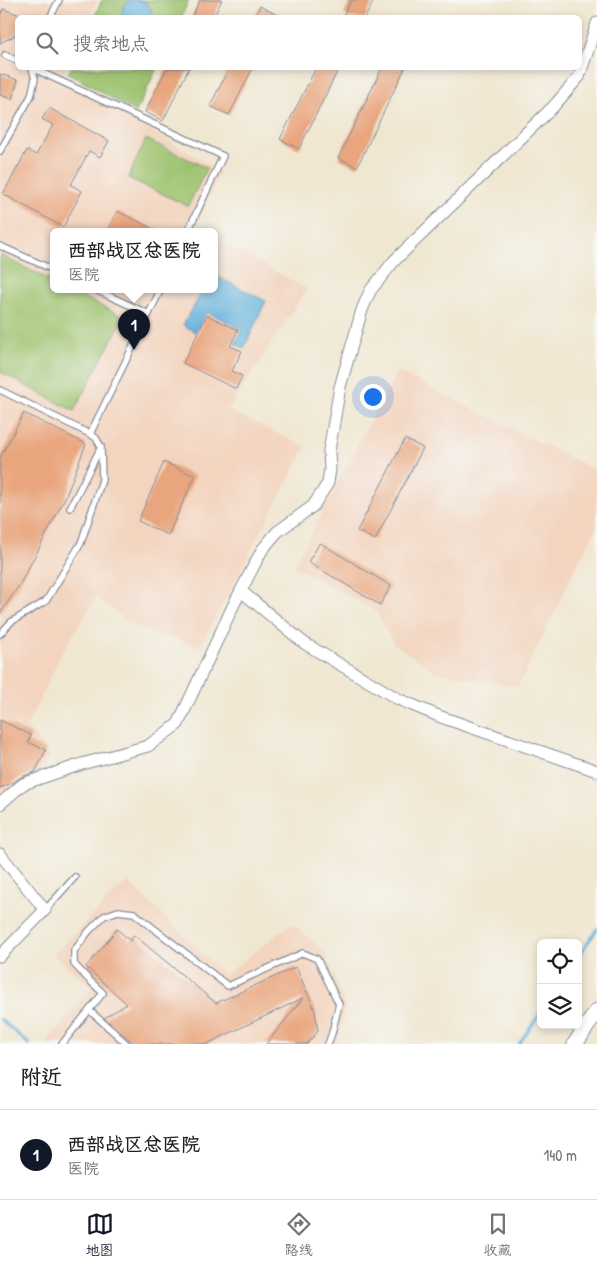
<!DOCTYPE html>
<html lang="zh">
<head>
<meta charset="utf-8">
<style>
  body { margin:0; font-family:"Patrick Hand","LXGW WenKai TC",sans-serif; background:#f2f2f2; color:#202124 }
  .controls { position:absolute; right:15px; bottom:15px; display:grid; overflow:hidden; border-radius:8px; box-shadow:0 2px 8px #0003 }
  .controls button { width:45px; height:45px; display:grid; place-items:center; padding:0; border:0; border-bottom:1px solid #e0e0e0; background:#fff; color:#202124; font:25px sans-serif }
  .you { position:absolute; left:372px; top:396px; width:18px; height:18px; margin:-12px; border:4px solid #fff; border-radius:50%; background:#1a73e8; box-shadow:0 0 0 8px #1a73e833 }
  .badge { display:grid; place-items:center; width:32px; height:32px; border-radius:50%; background:#111827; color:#fff; font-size:16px; font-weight:700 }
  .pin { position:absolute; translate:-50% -41px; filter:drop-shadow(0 1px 2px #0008) }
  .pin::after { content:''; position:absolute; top:26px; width:18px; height:15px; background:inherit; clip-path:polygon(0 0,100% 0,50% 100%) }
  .popup { position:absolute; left:50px; top:228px; width:168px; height:65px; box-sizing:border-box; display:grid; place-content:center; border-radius:8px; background:#fff; filter:drop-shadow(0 1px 4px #0005); font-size:16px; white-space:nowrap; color:#757577 }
  .popup b { font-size:19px; color:#202124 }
  .popup::after { content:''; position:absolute; left:50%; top:100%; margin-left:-10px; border:10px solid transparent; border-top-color:#fff }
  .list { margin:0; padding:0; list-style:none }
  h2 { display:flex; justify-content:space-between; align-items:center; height:65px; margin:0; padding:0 20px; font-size:21px }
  h2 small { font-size:16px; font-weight:400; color:#757577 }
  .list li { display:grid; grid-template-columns:32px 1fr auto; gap:15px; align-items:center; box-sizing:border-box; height:90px; padding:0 20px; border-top:1px solid #e0e0e0 }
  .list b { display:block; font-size:19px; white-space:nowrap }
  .list p { margin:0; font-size:16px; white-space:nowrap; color:#757577 }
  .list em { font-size:16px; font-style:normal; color:#757577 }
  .icon { flex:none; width:28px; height:28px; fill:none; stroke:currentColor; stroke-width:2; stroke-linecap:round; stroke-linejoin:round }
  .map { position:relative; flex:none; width:597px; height:1044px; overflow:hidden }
  .search { position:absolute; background:#fff; box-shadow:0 2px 8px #0003; left:15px; right:15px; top:15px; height:55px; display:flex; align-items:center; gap:12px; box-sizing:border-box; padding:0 18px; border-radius:8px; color:#757577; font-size:19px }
  .sheet { height:155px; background:#fff }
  nav { display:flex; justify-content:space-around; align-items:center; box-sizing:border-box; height:70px; border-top:1px solid #e0e0e0; background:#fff; font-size:14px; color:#757577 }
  nav a { display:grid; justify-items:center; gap:2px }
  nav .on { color:#111827 }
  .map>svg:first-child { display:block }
  .built { fill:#f3d4be }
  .green { fill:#9dc36e; stroke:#5c7966 }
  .water { fill:#63b2dd; stroke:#3f709e }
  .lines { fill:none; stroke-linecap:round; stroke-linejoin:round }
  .stream { stroke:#63b2dd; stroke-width:3 }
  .building { fill:#e9a57d }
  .service-casing { stroke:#868b98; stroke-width:8 }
  .minor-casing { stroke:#868b98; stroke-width:13 }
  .tertiary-casing { stroke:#868b98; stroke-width:17 }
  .service { stroke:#fff; stroke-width:5.5 }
  .minor { stroke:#fff; stroke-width:11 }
  .tertiary { stroke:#fff; stroke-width:15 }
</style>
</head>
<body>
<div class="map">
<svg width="597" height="1044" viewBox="0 0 597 1044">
  <rect width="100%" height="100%" fill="#f6f6f2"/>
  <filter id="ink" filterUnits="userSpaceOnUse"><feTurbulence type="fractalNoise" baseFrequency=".02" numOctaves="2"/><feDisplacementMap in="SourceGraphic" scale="10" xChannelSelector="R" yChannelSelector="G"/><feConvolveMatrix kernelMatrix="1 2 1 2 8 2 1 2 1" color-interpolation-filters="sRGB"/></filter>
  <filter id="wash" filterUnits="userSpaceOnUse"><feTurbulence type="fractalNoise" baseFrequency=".0096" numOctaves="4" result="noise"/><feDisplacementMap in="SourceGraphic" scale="20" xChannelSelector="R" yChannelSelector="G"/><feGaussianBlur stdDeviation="1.12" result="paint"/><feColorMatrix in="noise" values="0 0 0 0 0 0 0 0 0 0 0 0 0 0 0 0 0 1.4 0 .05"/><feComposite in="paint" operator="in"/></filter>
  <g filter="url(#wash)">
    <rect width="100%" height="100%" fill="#f0e7d1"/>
    <!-- built -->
    <g class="built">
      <path d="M 0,0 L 98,0 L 90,17 L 18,18 L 18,68 L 66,68 L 63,75 L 220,172 L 195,227 L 201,231 L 54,231 L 54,289 L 214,289 L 214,238 L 307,289 L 228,410 L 306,447 L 200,647 L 132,625 L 96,597 L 64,649 L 26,727 L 50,754 L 38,773 L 8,789 L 0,798 Z"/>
      <path d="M 397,371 L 595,470 L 597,475 L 597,525 L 518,687 L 436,672 L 393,643 L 376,611 L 294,566 Z"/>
      <path d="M 127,881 L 225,975 L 292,923 L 325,953 L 345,1006 L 336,1044 L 45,1044 L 92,987 L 53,955 Z"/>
    </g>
    <!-- green -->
    <g class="green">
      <path d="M 102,0 L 189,0 L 181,17 L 94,18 Z"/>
      <path d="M 71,68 L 157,68 L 136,112 L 68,73 Z"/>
      <path d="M 146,139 L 207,168 L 188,206 L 128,178 Z"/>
      <path d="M 0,255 L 54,282 L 54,289 L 67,289 L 124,317 L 74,411 L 0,372 Z"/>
    </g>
    <!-- water -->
    <g class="water">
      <path d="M 130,0 L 144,1 L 151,9 L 151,17 L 122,17 L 123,7 Z"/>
      <path d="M 214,275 L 266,301 L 244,348 L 235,344 L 242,329 L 207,312 L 195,332 L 183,325 L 204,289 L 214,289 Z"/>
    </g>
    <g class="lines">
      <!-- stream -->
      <g class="stream">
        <path d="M 578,957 L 597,929"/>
        <path d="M 0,1019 L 29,1044"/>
        <path d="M 519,1044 L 541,1012"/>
      </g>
    </g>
    <g id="blocks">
      <!-- building -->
      <g class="building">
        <path d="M 200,0 L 222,0 L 213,18 L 191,18 Z"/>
        <path d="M 351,0 L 374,0 L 365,18 L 350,18 L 344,14 Z"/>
        <path d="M 260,6 L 283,18 L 254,18 Z"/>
        <path d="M 3,9 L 18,14 L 18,28 L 14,36 L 0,43 L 0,16 Z"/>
        <path d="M 167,68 L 189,68 L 163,121 L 145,112 Z"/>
        <path d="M 229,68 L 253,68 L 229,115 L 210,106 Z"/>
        <path d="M 316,68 L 339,68 L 299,149 L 280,139 Z"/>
        <path d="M 382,68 L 405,68 L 357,167 L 338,158 Z"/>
        <path d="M 0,74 L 18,80 L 12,99 L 0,95 Z"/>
        <path d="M 49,108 L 109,141 L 100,157 L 89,151 L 71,185 L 82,191 L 63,227 L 3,194 L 27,150 L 36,155 L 53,125 L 42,119 Z"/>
        <path d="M 117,211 L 158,231 L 107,231 Z"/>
        <path d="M 207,315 L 238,330 L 230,346 L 242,351 L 232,371 L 242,376 L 236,389 L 183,363 Z"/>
        <path d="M 24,413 L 86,444 L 66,496 L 44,539 L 20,584 L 0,614 L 0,458 Z"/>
        <path d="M 405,439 L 423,448 L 375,540 L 357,531 Z"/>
        <path d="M 164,462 L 195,476 L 168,535 L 138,521 Z"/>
        <path d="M 320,543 L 391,586 L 380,605 L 308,562 Z"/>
        <path d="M 0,720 L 31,735 L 28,742 L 46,750 L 35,772 L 21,777 L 14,782 L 0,788 Z"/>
        <path d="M 117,929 L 130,941 L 134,935 L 216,1003 L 296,967 L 315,1010 L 318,1031 L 307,1044 L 266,1044 L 303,998 L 207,1044 L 135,1044 L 104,1018 L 127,1004 L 86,967 Z"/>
      </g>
    </g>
  </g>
  <g filter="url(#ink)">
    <use href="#blocks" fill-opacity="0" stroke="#868b98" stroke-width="1"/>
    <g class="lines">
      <defs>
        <g id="service">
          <path d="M 50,18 L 59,0"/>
          <path d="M 5,55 L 18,61"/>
          <path d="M 32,68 L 223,156 L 188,231"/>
          <path d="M 0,151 L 31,96 L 35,79 L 32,68"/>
          <path d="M 0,246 L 54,270"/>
          <path d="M 94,289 L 149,314"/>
          <path d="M 0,390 L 90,434"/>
          <path d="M 70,508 L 101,447"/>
          <path d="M 0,634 L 11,622 L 46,601 L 81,543 L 102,480 L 101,447 L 96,438 L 90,434 L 161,289"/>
          <path d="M 45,910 L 75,877"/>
          <path d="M 90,1011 L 127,1044"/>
          <path d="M 62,1044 L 103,993 L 88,979 L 74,964 L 74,951 L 89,931 L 104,916 L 118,911 L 134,913 L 228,986 L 303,953 L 317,959 L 339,1004 L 332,1033 L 328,1044"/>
        </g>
        <g id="minor">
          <path d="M 241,591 L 304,643 L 398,699 L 441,717 L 597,771"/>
          <path d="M 0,804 L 23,784 L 82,764 L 148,746 L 178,724 L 234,604 L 262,550 L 277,532 L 313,506 L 328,483 L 330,469 L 329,451 L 340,387 L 362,310 L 370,291 L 394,261 L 553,107 L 579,77 L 597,23"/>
          <path d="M 0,854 L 45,910 L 0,956"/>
        </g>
        <path id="tertiary" d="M 575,1044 L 597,1011"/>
      </defs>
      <!-- service casing -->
      <use href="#service" class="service-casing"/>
      <!-- minor casing -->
      <use href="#minor" class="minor-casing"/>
      <!-- tertiary casing -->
      <use href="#tertiary" class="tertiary-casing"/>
      <!-- service -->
      <use href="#service" class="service"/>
      <!-- minor -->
      <use href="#minor" class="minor"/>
      <!-- tertiary -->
      <use href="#tertiary" class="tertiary"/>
    </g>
  </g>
</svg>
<div class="controls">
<button><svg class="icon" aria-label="locate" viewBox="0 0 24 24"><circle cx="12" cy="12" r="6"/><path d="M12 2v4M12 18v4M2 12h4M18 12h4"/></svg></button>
<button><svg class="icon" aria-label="layers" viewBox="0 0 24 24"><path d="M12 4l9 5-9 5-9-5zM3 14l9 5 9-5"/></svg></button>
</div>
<div class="you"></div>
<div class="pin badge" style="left:134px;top:350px">1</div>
<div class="popup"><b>西部战区总医院</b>医院</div>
<div class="search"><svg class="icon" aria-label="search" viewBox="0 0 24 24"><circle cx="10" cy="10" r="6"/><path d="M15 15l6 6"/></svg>搜索地点</div>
</div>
<section class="sheet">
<h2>附近<small></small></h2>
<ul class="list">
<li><span class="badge">1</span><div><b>西部战区总医院</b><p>医院</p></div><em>140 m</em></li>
</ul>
</section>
<nav>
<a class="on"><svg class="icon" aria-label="map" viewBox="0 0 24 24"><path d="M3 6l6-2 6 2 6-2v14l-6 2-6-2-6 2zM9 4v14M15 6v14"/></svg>地图</a>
<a><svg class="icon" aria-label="directions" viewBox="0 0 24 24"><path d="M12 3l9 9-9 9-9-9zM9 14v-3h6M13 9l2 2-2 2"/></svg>路线</a>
<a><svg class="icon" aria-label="saved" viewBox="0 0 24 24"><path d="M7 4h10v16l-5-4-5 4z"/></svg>收藏</a>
</nav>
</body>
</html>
